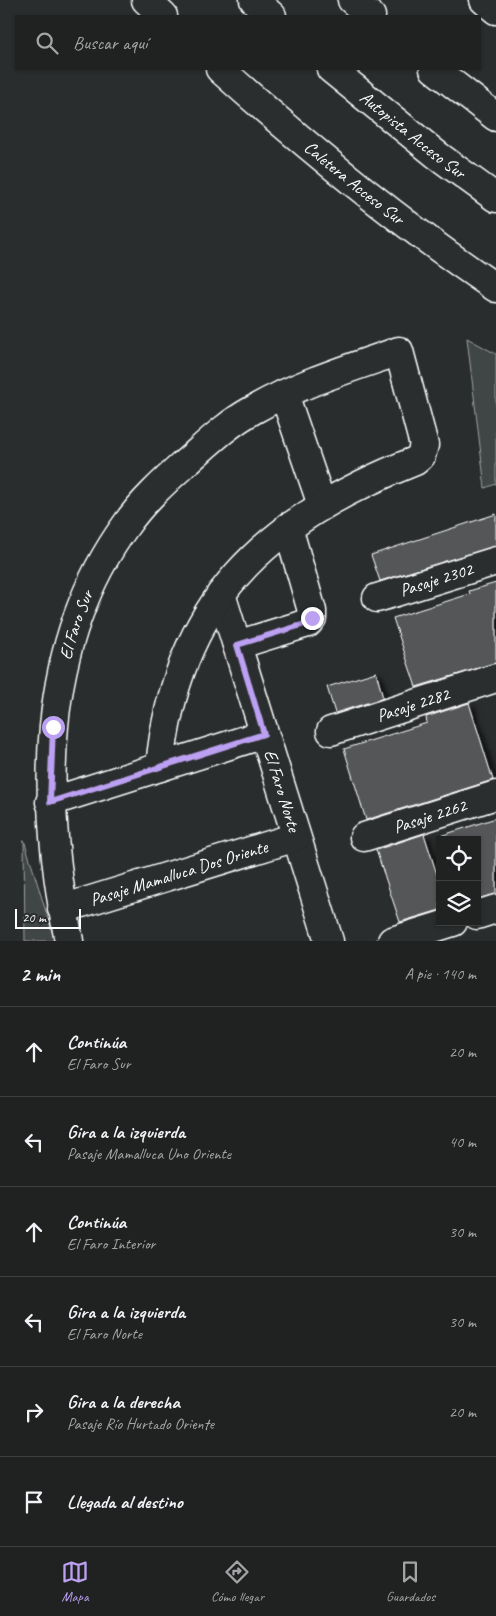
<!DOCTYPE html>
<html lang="es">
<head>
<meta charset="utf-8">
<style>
  body { margin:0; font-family:Caveat,sans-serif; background:#282a2a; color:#f1f3f6 }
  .controls { position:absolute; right:15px; bottom:15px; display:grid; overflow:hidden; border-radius:0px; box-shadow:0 1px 4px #0004 }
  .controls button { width:45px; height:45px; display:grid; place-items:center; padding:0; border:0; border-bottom:1px solid #3d3f40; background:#202222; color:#f1f3f6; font:25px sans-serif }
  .scale { position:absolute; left:15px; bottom:12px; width:66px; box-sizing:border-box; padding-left:5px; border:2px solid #fff; border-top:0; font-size:14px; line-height:18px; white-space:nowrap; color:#fff; -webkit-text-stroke:4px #2a2d2e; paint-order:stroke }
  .stop { position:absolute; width:15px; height:15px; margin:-11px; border:4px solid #bca0f2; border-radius:50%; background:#fff }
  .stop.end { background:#bca0f2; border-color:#fff; box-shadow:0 1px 5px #0008 }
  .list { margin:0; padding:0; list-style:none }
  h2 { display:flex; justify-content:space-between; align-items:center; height:65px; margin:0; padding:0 20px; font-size:21px }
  h2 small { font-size:16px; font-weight:400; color:#a2a4a5 }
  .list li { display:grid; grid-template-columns:32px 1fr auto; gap:15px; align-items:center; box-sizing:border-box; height:90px; padding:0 20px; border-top:1px solid #3d3f40 }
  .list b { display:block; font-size:19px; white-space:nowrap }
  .list p { margin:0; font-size:16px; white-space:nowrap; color:#a2a4a5 }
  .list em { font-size:16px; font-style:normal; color:#a2a4a5 }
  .icon { flex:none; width:28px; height:28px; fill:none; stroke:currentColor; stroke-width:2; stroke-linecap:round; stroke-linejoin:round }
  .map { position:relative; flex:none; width:496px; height:941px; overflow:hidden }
  .search { position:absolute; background:#202222; box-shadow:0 1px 4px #0004; left:15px; right:15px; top:15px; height:55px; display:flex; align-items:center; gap:12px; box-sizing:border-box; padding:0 18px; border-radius:0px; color:#a2a4a5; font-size:19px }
  .sheet { height:605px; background:#202222 }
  nav { display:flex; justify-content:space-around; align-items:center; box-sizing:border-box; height:70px; border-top:1px solid #3d3f40; background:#202222; font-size:14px; color:#a2a4a5 }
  nav a { display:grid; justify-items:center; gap:2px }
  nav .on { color:#bca0f2 }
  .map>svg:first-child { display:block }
  .green { fill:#414445; stroke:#a0a2a2 }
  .building { fill:#555758; stroke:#fff; filter:url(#shadow) }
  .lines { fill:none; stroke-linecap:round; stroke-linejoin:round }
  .minor-casing { stroke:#fff; stroke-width:31 }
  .major-casing { stroke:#fff; stroke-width:31 }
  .highway-casing { stroke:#fff; stroke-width:31 }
  .minor { stroke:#2a2d2e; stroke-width:28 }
  .major { stroke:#2a2d2e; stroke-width:28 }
  .highway { stroke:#2a2d2e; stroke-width:28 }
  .route { stroke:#bca0f2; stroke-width:6 }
  .labels { text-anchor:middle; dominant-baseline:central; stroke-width:4.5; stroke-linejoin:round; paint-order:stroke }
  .street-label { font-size:18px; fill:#fff; stroke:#2a2d2e }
</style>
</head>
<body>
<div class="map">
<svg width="496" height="941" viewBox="0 0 496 941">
  <defs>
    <filter id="shadow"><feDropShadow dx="5.5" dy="3" stdDeviation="2.5" flood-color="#0009"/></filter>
  </defs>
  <rect width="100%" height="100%" fill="#2a2d2e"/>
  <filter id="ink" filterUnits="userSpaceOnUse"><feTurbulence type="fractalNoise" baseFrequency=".02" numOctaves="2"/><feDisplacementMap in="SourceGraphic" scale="10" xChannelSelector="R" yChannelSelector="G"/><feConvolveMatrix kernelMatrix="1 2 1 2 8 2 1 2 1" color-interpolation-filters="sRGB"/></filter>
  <g filter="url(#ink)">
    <!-- green -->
    <g class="green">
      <path d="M 467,338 L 496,354 L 496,484 L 485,488 Z"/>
      <path d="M 24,840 L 55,941 L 25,941 Z"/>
    </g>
    <!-- building -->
    <g class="building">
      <path d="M 496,514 L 496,546 L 380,581 L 371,555 Z"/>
      <path d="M 496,583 L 496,663 L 416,687 L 393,618 L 470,594 L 469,591 Z"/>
      <path d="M 376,672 L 383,698 L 335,713 L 327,687 Z"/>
      <path d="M 469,703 L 493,780 L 366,820 L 344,749 L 427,723 L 426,717 Z"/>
      <path d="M 496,818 L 496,894 L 477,899 L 477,840 L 441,840 L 440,836 Z"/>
      <path d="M 424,834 L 440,884 L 440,910 L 400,922 L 376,850 Z"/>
    </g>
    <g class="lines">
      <defs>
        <g id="minor">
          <path d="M 284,394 L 322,505"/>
          <path id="s1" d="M 221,594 L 329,941"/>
          <path id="s2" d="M 377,598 L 496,561"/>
          <path d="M 237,645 L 308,623 L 312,618 L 312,611 L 288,527"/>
          <path id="s3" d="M 331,731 L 496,678"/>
          <path d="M 50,802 L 264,734"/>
          <path id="s4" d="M 364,837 L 496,795"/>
          <path id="s5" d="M 62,909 L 296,837"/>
          <path d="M 477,915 L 496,909"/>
          <path id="s6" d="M 69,941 C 41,801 38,646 126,525 C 142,502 163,483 184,464 C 206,445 227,424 253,410 C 298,384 350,368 399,351 L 424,445 L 421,456 L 415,461 C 266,520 176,601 160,767"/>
          <path d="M 392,941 L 453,922"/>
        </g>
        <g id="major">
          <path d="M 146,0 L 163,16"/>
          <path d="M 484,0 L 496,10"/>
          <path id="s7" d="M 220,69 C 307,147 398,222 496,288"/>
        </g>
        <g id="highway">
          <path d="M 254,0 L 272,16"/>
          <path d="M 352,0 L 371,16"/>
          <path id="s8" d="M 331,69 L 437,155 L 496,198"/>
          <path d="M 434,69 L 496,117"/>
        </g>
      </defs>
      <!-- minor casing -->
      <use href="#minor" class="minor-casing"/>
      <!-- major casing -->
      <use href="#major" class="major-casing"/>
      <!-- highway casing -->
      <use href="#highway" class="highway-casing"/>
      <!-- minor -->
      <use href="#minor" class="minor"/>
      <!-- major -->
      <use href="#major" class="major"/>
      <!-- highway -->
      <use href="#highway" class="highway"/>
    </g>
  </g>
  <g class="lines" filter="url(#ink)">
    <!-- route -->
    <path class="route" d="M 53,727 L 50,802 L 264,734 L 237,645 L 308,623 L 312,618"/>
  </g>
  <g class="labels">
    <!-- street labels -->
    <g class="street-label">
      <text stroke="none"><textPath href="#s8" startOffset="105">Autopista Acceso Sur</textPath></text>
      <text stroke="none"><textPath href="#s7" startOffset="176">Caletera Acceso Sur</textPath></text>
      <text stroke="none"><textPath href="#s2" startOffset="62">Pasaje 2302</textPath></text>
      <text stroke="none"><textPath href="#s6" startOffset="320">El Faro Sur</textPath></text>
      <text stroke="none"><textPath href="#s3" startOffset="86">Pasaje 2282</textPath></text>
      <text stroke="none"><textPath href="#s1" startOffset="206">El Faro Norte</textPath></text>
      <text stroke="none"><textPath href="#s4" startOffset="69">Pasaje 2262</textPath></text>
      <text stroke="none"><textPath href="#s5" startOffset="122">Pasaje Mamalluca Dos Oriente</textPath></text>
    </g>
  </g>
</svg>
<div class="controls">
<button><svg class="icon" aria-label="locate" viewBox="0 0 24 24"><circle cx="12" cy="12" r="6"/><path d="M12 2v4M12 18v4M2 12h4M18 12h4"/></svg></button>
<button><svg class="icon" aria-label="layers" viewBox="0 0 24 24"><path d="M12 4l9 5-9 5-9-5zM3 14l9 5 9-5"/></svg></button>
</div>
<div class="scale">20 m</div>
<div class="stop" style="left:53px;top:727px"></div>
<div class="stop end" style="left:312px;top:618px"></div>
<div class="search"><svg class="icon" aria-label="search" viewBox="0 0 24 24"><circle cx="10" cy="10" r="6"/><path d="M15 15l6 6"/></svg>Buscar aquí</div>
</div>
<section class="sheet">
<h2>2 min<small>A pie · 140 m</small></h2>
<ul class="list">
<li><svg class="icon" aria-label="ahead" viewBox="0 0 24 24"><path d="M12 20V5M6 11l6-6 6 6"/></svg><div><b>Continúa</b><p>El Faro Sur</p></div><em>20 m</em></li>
<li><svg class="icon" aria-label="left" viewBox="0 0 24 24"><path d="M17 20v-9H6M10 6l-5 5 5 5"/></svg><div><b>Gira a la izquierda</b><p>Pasaje Mamalluca Uno Oriente</p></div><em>40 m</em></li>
<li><svg class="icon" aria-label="ahead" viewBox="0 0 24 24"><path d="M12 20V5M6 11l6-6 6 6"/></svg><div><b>Continúa</b><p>El Faro Interior</p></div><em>30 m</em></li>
<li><svg class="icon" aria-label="left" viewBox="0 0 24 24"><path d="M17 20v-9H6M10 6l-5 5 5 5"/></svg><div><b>Gira a la izquierda</b><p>El Faro Norte</p></div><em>30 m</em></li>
<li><svg class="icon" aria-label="right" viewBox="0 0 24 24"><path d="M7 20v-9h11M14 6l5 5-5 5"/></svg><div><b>Gira a la derecha</b><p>Pasaje Río Hurtado Oriente</p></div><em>20 m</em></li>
<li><svg class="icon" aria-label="arrive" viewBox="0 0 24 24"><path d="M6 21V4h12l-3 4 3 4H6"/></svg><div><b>Llegada al destino</b></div></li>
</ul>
</section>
<nav>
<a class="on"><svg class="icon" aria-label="map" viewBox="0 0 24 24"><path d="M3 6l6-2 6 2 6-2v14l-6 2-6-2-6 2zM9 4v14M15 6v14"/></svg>Mapa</a>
<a><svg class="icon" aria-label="directions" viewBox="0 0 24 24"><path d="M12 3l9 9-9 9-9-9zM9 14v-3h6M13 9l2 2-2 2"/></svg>Cómo llegar</a>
<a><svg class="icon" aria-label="saved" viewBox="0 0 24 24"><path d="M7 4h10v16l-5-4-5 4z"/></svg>Guardados</a>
</nav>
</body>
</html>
